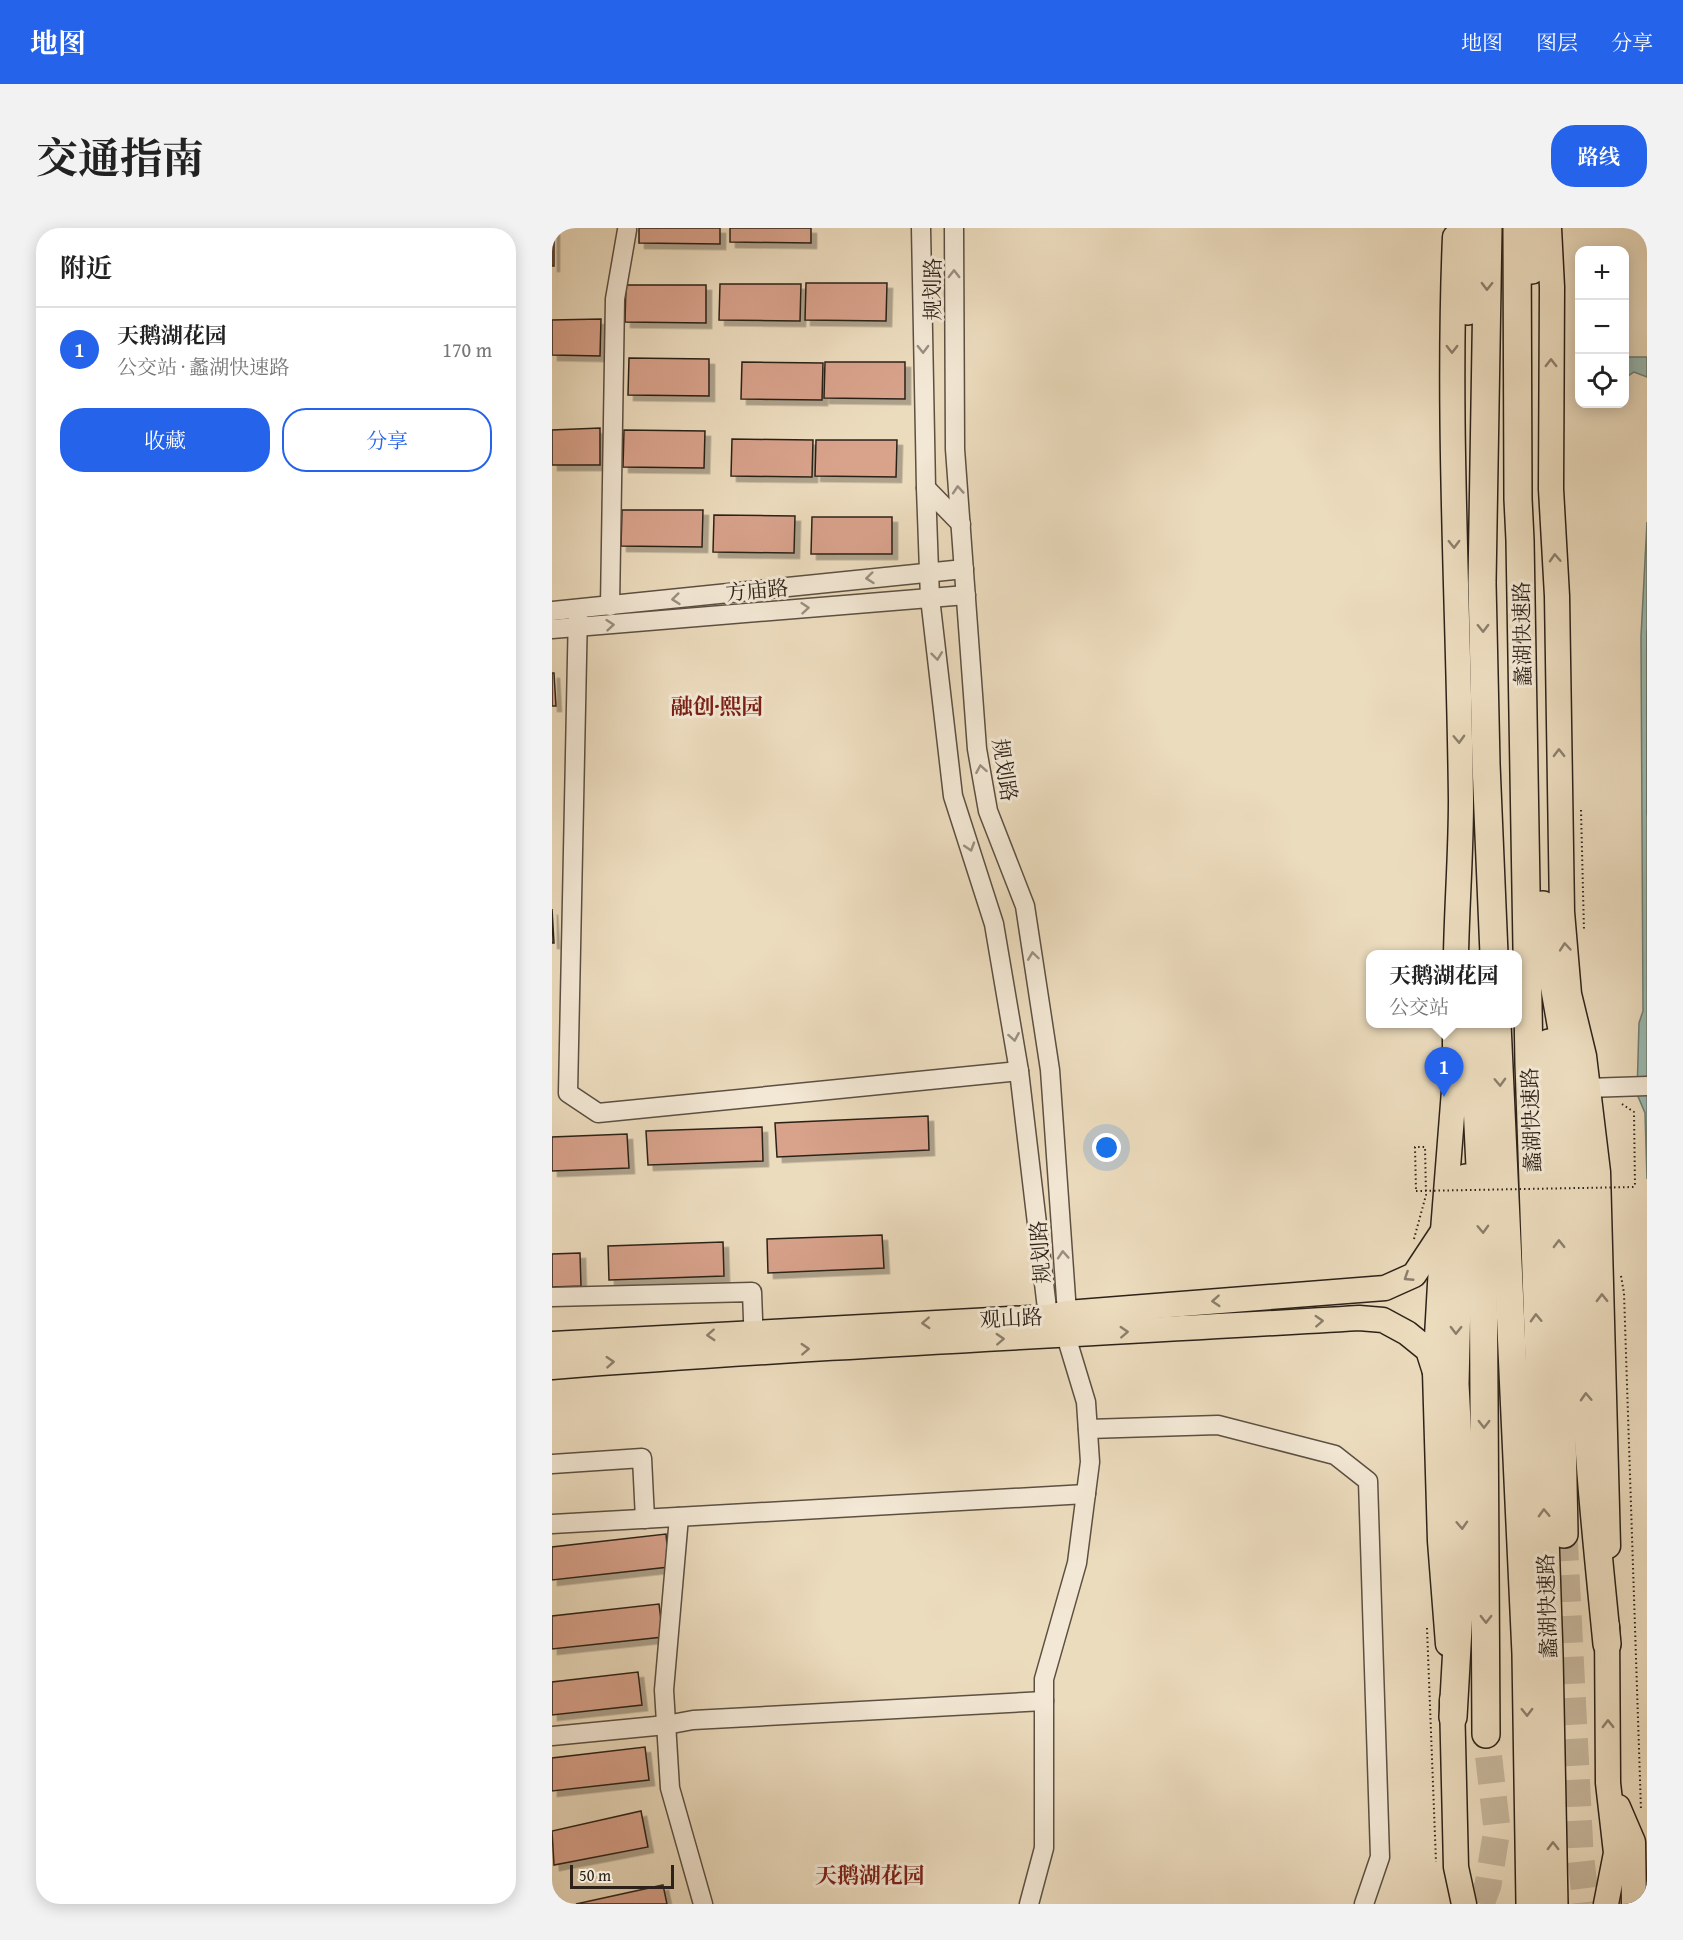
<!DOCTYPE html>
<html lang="zh">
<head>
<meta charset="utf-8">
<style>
  body { margin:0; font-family:"Gentium Book Plus","Noto Serif SC",serif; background:#f2f2f2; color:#222 }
  .controls { position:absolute; right:18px; top:18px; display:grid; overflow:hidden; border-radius:12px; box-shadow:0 3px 15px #0003 }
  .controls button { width:54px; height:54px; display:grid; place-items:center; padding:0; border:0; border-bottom:2px solid #e0e0e0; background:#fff; color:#222; font:30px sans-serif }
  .scale { position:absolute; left:18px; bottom:15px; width:104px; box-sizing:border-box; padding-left:6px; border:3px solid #2c2219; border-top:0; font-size:16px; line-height:21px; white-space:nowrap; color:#2c2219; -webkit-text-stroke:4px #f3e8d5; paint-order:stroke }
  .you { position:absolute; left:555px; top:920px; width:21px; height:21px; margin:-15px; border:4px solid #fff; border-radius:50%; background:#1a73e8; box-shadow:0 0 0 9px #1a73e833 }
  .badge { display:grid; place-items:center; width:39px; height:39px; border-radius:50%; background:#2563eb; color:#fff; font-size:20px; font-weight:700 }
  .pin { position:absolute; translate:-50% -50px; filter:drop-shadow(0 2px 3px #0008) }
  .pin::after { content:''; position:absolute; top:32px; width:21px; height:18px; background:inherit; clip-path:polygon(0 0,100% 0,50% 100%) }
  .popup { position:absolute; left:814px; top:722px; width:156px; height:78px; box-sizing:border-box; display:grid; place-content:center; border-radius:12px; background:#fff; filter:drop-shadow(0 2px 4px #0005); font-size:20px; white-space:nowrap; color:#767676 }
  .popup b { font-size:22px; color:#222 }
  .popup::after { content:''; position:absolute; left:50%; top:100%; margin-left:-12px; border:12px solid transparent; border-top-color:#fff }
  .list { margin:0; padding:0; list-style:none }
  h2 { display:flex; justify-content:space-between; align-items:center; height:78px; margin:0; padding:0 24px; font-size:26px }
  h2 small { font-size:20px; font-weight:400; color:#767676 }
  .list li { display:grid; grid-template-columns:39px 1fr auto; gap:18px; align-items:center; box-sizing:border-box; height:84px; padding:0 24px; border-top:2px solid #e0e0e0 }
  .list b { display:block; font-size:22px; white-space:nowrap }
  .list p { margin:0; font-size:20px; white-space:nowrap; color:#767676 }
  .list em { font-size:20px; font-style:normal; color:#767676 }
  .actions { display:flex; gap:12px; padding:18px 24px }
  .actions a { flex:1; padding:14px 0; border:2px solid #2563eb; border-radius:24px; text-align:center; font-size:21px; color:#2563eb }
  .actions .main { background:#2563eb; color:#fff }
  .icon { flex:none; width:33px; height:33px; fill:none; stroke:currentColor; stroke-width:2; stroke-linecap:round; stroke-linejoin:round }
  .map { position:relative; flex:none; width:1095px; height:1676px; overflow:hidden; border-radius:24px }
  header { display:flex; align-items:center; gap:36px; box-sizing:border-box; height:84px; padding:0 30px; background:#2563eb; color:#fff }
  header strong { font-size:28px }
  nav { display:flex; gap:33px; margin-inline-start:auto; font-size:21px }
  .intro { display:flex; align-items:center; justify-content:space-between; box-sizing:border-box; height:144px; padding:0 36px }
  h1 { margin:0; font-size:42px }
  .button { padding:15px 27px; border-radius:24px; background:#2563eb; color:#fff; font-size:21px; font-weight:700 }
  main { display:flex; gap:36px; padding:0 36px }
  aside { flex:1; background:#fff; border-radius:24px; box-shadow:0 3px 15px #0003 }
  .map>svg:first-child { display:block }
  .water { fill:#99bbb3; stroke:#6d7e75; stroke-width:1.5 }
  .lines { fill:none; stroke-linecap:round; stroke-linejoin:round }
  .shore { stroke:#626e66; stroke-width:1.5 }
  .building { fill:#d8a28b; stroke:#2c2219; stroke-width:1.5; filter:url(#shadow) }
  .highway-tunnel { stroke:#c6b79d; stroke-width:27; stroke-dasharray:27 14; stroke-linecap:butt }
  .minor-casing { stroke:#5c5042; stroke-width:21 }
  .major-casing { stroke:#2c2219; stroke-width:27 }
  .highway-casing { stroke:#2c2219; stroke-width:30 }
  .path { stroke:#2c2219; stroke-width:2; stroke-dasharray:1.5 3; stroke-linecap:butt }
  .minor { stroke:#f3e8d5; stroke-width:18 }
  .major { stroke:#ecdcbe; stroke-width:24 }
  .highway { stroke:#ecdcbe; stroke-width:27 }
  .path-bridge { stroke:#2c2219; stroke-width:2; stroke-dasharray:1.5 3; stroke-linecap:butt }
  .oneway { stroke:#998f80 }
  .oneway2 { stroke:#8c7f6c }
  .labels { text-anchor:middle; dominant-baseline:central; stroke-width:6; stroke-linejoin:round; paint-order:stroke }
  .street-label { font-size:21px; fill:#2c2219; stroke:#f3e8d5 }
  .neighbourhood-label { font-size:22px; font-weight:bold; fill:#7a1f14; stroke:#f3e8d5 }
</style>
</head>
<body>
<header>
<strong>地图</strong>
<nav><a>地图</a><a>图层</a><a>分享</a></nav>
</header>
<div class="intro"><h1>交通指南</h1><a class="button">路线</a></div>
<main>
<aside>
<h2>附近<small></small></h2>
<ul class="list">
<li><span class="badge">1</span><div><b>天鹅湖花园</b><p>公交站 · 蠡湖快速路</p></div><em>170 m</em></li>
</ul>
<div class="actions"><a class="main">收藏</a><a>分享</a></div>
</aside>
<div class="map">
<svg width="1095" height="1676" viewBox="0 0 1095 1676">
  <defs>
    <filter id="shadow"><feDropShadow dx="5.5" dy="5.5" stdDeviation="0" flood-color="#0004"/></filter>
  </defs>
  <rect width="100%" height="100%" fill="#ecdcbe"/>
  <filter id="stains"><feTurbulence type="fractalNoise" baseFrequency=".00333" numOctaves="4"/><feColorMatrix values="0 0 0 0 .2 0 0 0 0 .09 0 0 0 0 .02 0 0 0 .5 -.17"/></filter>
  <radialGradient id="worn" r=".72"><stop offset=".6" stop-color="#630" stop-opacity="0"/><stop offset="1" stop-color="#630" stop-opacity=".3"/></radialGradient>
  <!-- water -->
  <g class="water">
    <path d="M 1073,129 L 1095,129 L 1095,149 L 1082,144 L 1073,150 Z"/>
    <path d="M 1095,294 L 1095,951 L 1093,885 L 1085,866 L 1087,795 L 1091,783 L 1089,409 Z"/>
  </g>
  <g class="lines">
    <!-- shore -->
    <path class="shore" d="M 1095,403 L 1095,587"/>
  </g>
  <!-- building -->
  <g class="building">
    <path d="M 87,0 L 168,0 L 168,16 L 87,15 Z"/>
    <path d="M 178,0 L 259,0 L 259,15 L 178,14 Z"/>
    <rect x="0" y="1" width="2" height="37"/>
    <path d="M 254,55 L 335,55 L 334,93 L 253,92 Z"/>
    <path d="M 168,56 L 249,56 L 248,93 L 167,92 Z"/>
    <path d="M 74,57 L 154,57 L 154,95 L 73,94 Z"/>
    <path d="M 49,91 L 48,128 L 0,127 L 0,92 Z"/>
    <path d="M 77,130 L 157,131 L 157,168 L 76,167 Z"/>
    <path d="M 190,134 L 271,135 L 270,172 L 189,171 Z"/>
    <path d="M 273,134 L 353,134 L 353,171 L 272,170 Z"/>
    <path d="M 48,200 L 48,237 L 0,237 L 0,202 Z"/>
    <path d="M 72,202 L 153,203 L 152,240 L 71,239 Z"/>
    <path d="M 180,211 L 261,212 L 260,249 L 179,248 Z"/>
    <path d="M 264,212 L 345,212 L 344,249 L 263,248 Z"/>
    <path d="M 70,282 L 151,282 L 150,319 L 69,318 Z"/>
    <path d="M 162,287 L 243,288 L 242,325 L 161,324 Z"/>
    <path d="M 260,289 L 340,289 L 340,326 L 259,326 Z"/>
    <path d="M 0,445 L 2,445 L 4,478 L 0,478 Z"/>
    <path d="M 0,681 L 2,715 L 0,715 Z"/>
    <path d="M 376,888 L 377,922 L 225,929 L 223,895 Z"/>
    <path d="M 210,899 L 211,933 L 96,937 L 94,903 Z"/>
    <path d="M 75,906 L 77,940 L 0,943 L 0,909 Z"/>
    <path d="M 330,1007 L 332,1040 L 216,1045 L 215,1011 Z"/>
    <path d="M 171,1014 L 172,1048 L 57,1052 L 56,1018 Z"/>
    <path d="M 28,1025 L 29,1058 L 0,1059 L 0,1026 Z"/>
    <path d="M 114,1306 L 117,1339 L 0,1352 L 0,1319 Z"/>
    <path d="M 107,1376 L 111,1409 L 0,1421 L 0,1388 Z"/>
    <path d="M 86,1444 L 90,1477 L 0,1487 L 0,1454 Z"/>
    <path d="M 93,1519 L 97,1552 L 0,1563 L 0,1530 Z"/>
    <path d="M 89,1583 L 96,1619 L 2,1637 L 0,1603 Z"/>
    <path d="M 111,1657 L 115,1676 L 24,1676 Z"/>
  </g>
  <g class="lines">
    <!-- highway-tunnel -->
    <g class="highway-tunnel">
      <path d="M 1012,1306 L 1028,1623 L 1034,1676"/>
      <path d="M 929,1676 L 936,1657 L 945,1601 L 934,1506"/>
    </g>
    <defs>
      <g id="minor">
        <path d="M 369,0 L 374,260 L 378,370 L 401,568 L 442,696 L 467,843 L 496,1089 L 503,1097"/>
        <path d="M 402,0 L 403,221 L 425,521 L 436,583 L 473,678 L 498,842 L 515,1085 L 514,1108 L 534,1174 L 538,1234 L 525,1335 L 492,1451 L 492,1620 L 477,1676"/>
        <path d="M 374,260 L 409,296"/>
        <path d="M 58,378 L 63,71 L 75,2"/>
        <path d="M 26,382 L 16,865 L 46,885 L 467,843"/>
        <path d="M 0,383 L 412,341"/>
        <path d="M 0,401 L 414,367"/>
        <path d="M 1035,860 L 1095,858"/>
        <path d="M 0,1069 L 200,1064 L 202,1118"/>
        <path d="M 536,1201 L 666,1197 L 783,1227 L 816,1253 L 828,1629 L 812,1676"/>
        <path d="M 0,1236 L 90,1230 L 93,1291"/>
        <path d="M 127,1289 L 112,1462 L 118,1560 L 151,1676"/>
        <path d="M 0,1296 L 534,1266"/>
        <path d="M 0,1508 L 114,1497 L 141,1492 L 492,1473"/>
      </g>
      <g id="major">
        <path d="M 997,0 L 1000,59 L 999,261 L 1005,368 L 1010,684 L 1017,766 L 1032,828 L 1046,944 L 1056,1318"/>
        <path d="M 903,9 C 895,197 907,384 909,572 C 909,624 905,675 904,726"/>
        <path d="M 0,1116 L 496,1089 L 515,1085 L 833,1060 L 862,1047 L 891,1003"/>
        <path d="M 0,1139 C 269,1118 538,1106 807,1090 L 831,1092 L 855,1105 L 876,1122 L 883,1144"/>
        <path d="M 896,1416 L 888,1313 L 883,1144 L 891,1003 L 903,850 L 903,796"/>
        <path d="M 900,1472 L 904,1639 L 912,1676"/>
        <path d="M 1066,1579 L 1081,1614 L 1082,1676"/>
        <path d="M 1054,1676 L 1064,1625 L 1056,1555 L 1055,1398"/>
      </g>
      <g id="highway">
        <path d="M 914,0 L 916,83"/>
        <path d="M 936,0 L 930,355 L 934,536 L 942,726"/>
        <path d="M 965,0 L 966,271 L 968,312 L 977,836 L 997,1427 L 1002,1676"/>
        <path d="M 980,42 L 985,0"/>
        <path d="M 991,677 L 992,701 C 1006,779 1021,856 1029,935 C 1035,994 1031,1053 1032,1112 C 1034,1214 1045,1314 1055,1416"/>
        <path d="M 924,796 L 923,835 L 931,1001 L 934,1506"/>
        <path d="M 945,796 L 974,1426 L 978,1676"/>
        <path d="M 997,815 L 1005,944 L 1012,1306"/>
        <path d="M 901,1489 L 911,1311 L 903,1156 L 905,1072 L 914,950"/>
      </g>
    </defs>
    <!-- minor casing -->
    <use href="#minor" class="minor-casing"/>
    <!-- major casing -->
    <use href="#major" class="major-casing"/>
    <!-- highway casing -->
    <use href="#highway" class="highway-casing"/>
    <!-- path -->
    <g class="path">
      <path d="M 1029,582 L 1032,703"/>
      <path d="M 1070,876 L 1082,884 L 1083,959"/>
      <path d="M 862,1011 L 874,967 L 873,919 L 863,919 L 864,963"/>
      <path d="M 1069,1048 L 1072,1065 L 1089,1582"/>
      <path d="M 875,1400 L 884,1634"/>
    </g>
    <!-- minor -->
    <use href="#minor" class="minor"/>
    <!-- major -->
    <use href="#major" class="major"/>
    <!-- highway -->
    <use href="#highway" class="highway"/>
    <!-- path-bridge -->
    <path class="path-bridge" d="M 864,963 L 1083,959"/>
  </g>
  <!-- one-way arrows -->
  <defs><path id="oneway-chevron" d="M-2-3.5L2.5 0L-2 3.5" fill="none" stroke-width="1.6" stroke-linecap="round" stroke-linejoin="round" transform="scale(1.5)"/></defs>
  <g class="oneway">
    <use href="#oneway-chevron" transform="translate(402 46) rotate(-90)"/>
    <use href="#oneway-chevron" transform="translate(371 121) rotate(89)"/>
    <use href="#oneway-chevron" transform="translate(406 262) rotate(-94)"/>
    <use href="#oneway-chevron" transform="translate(318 350) rotate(174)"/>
    <use href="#oneway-chevron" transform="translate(124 371) rotate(174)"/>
    <use href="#oneway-chevron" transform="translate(253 380) rotate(-5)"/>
    <use href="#oneway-chevron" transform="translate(58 397) rotate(-5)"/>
    <use href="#oneway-chevron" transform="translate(385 428) rotate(83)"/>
    <use href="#oneway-chevron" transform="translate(429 541) rotate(-100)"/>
    <use href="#oneway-chevron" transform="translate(418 619) rotate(72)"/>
    <use href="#oneway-chevron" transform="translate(481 728) rotate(-98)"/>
    <use href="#oneway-chevron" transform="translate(462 809) rotate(80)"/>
    <use href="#oneway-chevron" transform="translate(511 1027) rotate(-94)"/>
  </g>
  <g class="oneway2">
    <use href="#oneway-chevron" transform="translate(935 58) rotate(91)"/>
    <use href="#oneway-chevron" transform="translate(900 121) rotate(90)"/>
    <use href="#oneway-chevron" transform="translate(999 135) rotate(-90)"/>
    <use href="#oneway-chevron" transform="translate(902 316) rotate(89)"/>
    <use href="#oneway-chevron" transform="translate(1003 330) rotate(-93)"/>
    <use href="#oneway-chevron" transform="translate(931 400) rotate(89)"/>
    <use href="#oneway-chevron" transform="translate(907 511) rotate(88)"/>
    <use href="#oneway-chevron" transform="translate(1007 525) rotate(-91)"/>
    <use href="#oneway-chevron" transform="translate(1013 719) rotate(-95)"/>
    <use href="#oneway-chevron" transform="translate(948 854) rotate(88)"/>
    <use href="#oneway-chevron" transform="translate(931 1001) rotate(88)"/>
    <use href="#oneway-chevron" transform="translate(1007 1016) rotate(-91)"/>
    <use href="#oneway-chevron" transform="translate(856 1049) rotate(147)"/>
    <use href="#oneway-chevron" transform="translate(1050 1070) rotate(-91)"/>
    <use href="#oneway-chevron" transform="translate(664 1073) rotate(176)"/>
    <use href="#oneway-chevron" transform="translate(984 1090) rotate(-92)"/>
    <use href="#oneway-chevron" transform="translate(767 1093) rotate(-3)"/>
    <use href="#oneway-chevron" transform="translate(374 1095) rotate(177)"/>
    <use href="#oneway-chevron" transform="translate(904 1102) rotate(91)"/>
    <use href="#oneway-chevron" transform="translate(572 1104) rotate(-3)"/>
    <use href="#oneway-chevron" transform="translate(159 1107) rotate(177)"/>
    <use href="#oneway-chevron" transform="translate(448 1111) rotate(-3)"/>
    <use href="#oneway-chevron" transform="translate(253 1121) rotate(-3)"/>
    <use href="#oneway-chevron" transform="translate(58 1134) rotate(-4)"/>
    <use href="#oneway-chevron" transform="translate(1034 1169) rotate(-93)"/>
    <use href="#oneway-chevron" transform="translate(932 1196) rotate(90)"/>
    <use href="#oneway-chevron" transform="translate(992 1285) rotate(-92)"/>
    <use href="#oneway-chevron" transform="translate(910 1297) rotate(87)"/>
    <use href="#oneway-chevron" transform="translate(934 1391) rotate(90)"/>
    <use href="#oneway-chevron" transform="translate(975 1484) rotate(89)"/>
    <use href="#oneway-chevron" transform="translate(1056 1496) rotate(-91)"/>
    <use href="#oneway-chevron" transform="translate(1001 1618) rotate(-91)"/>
  </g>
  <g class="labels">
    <!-- street labels -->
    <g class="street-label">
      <text transform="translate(380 61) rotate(-90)">规划路</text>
      <text transform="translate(205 362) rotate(-5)">方庙路</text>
      <text transform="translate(970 406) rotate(-91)">蠡湖快速路</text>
      <text transform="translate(453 542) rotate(81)">规划路</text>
      <text transform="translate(979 892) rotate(-92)">蠡湖快速路</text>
      <text transform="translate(488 1024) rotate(-94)">规划路</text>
      <text transform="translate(459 1090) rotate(-3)">观山路</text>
      <text transform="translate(995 1378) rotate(-92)">蠡湖快速路</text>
    </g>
    <!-- neighbourhood labels -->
    <g class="neighbourhood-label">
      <text x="165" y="478">融创·熙园</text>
      <text x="318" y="1647">天鹅湖花园</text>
    </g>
  </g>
  <rect width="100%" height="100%" filter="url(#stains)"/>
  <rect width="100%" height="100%" fill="url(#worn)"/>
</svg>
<div class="controls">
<button>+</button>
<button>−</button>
<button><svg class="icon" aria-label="locate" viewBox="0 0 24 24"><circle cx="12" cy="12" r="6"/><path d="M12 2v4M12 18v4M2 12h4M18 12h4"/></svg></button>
</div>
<div class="scale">50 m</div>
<div class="you"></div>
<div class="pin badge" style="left:892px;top:869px">1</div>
<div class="popup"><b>天鹅湖花园</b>公交站</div>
</div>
</main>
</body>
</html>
